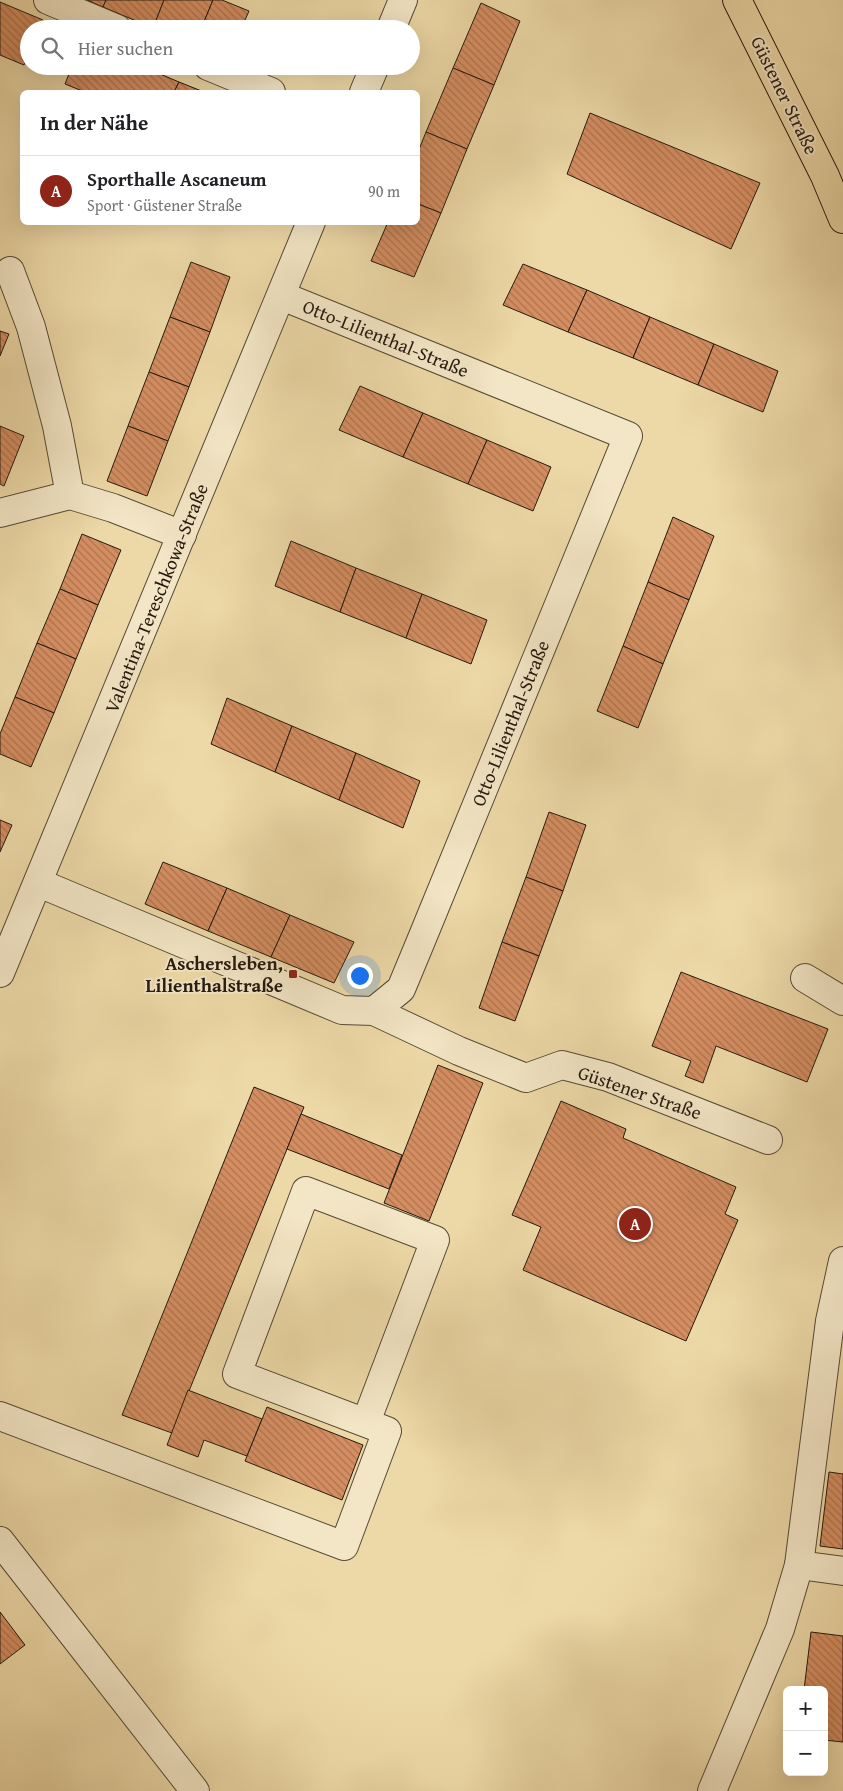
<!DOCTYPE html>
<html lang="de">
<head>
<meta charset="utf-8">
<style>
  body { margin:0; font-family:"Gentium Book Plus",serif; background:#f2f2f2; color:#202124 }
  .controls { position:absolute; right:15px; bottom:15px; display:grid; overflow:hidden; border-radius:8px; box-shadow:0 5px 20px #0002 }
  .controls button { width:45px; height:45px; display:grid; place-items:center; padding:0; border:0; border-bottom:1px solid #e0e0e0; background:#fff; color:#202124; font:25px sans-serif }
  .you { position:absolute; left:359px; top:975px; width:18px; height:18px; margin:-12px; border:4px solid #fff; border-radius:50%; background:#1a73e8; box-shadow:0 0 0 8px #1a73e833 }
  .badge { display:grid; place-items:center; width:32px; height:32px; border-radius:50%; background:#8f2418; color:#fff; font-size:16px; font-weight:700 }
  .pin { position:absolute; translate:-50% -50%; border:2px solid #fff; box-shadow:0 1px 5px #0006 }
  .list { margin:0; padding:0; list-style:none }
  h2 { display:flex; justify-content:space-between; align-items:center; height:65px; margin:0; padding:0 20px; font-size:21px }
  h2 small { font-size:16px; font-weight:400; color:#757577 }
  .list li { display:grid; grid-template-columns:32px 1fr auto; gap:15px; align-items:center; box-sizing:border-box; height:70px; padding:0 20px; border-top:1px solid #e0e0e0 }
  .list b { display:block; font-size:19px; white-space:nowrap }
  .list p { margin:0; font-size:16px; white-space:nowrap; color:#757577 }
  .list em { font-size:16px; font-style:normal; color:#757577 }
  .icon { flex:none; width:28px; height:28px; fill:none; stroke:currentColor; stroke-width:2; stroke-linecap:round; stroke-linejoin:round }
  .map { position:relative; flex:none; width:843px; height:1791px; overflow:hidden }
  .search { position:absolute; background:#fff; box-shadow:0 5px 20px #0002; left:20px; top:20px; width:400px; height:55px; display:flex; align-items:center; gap:12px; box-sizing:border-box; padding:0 18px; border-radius:28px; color:#757577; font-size:19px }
  .panel { position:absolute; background:#fff; box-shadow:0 5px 20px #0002; left:20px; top:90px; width:400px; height:135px; border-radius:8px }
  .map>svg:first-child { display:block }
  .building { fill:url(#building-back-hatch); stroke:#241a10 }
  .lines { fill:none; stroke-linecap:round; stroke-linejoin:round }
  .minor-casing { stroke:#564a36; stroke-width:30 }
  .major-casing { stroke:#241a10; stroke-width:30 }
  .minor { stroke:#f3e6c6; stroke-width:28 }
  .major { stroke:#edd9a7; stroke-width:28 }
  .poi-dot { fill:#8f2418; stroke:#f3e6c6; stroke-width:2 }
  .labels { text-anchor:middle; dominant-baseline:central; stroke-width:4; stroke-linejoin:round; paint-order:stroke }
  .street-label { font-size:19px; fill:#241a10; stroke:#f3e6c6 }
  .poi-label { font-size:19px; font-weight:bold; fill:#241a10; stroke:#f3e6c6; text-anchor:end }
</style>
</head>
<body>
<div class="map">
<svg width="843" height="1791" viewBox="0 0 843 1791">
  <defs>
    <pattern id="building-back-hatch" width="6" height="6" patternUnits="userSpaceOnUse" patternTransform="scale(1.25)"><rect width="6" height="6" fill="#d58e61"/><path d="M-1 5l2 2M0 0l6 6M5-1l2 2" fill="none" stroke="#ad734f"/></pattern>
  </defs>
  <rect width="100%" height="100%" fill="#edd9a7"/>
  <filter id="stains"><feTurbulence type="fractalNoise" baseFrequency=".004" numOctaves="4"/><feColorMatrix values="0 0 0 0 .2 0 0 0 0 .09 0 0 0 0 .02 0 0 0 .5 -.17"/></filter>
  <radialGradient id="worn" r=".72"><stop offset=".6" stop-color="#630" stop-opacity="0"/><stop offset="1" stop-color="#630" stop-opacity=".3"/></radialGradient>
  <!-- building -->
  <g class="building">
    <path d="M 87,0 L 106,0 L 103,7 Z"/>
    <path d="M 106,0 L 164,0 L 153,28 L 103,7 Z"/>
    <path d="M 164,0 L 213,0 L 201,29 L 156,29 L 153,28 Z"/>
    <path d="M 213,0 L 222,0 L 249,11 L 241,29 L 201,29 Z"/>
    <path d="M 0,2 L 43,20 L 39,29 L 29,29 L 29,54 L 24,65 L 0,55 Z"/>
    <path d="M 481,3 L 520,21 L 494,85 L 453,68 Z"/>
    <path d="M 72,66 L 141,66 L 179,82 L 174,92 L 85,92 L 65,84 Z"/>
    <path d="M 453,68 L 494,85 L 467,149 L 426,132 Z"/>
    <path d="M 179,82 L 204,92 L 174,92 Z"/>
    <path d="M 590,113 L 760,183 L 731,249 L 567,174 Z"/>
    <path d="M 426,132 L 467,149 L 441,213 L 418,204 L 418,152 Z"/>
    <path d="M 418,204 L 441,213 L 414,277 L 371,261 L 388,222 L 418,222 Z"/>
    <path d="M 191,262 L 230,277 L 210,332 L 170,317 Z"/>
    <path d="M 523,264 L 587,290 L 568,332 L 503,305 Z"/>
    <path d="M 587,290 L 650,317 L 633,358 L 568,332 Z"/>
    <path d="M 170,317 L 210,332 L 189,387 L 149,372 Z"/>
    <path d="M 650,317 L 714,344 L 698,385 L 633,358 Z"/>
    <path d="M 0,331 L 9,334 L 0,356 Z"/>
    <path d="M 714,344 L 778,371 L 763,412 L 698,385 Z"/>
    <path d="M 149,372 L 189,387 L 168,441 L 128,426 Z"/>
    <path d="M 360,386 L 423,413 L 403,457 L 339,430 Z"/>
    <path d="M 423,413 L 487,440 L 468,484 L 403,457 Z"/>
    <path d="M 0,426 L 24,436 L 4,486 L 0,484 Z"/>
    <path d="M 128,426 L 168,441 L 147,496 L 107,481 Z"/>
    <path d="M 487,440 L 551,467 L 533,511 L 468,484 Z"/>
    <path d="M 673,517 L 714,536 L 689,600 L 648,582 Z"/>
    <path d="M 82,534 L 121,550 L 98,605 L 60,589 Z"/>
    <path d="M 291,541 L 356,568 L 340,612 L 275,586 Z"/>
    <path d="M 356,568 L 422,594 L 406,638 L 340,612 Z"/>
    <path d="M 648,582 L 689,600 L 663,664 L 623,646 Z"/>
    <path d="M 60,589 L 98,605 L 76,659 L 37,643 Z"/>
    <path d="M 422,594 L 487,620 L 471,664 L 406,638 Z"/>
    <path d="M 37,643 L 76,659 L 54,713 L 15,697 Z"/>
    <path d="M 623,646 L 663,664 L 638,728 L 597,711 Z"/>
    <path d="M 15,697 L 54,713 L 31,767 L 0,754 L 0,734 Z"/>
    <path d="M 227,698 L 292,726 L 275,772 L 211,744 Z"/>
    <path d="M 292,726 L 356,753 L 339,800 L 275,772 Z"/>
    <path d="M 356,753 L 420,781 L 403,828 L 339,800 Z"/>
    <path d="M 549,812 L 586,825 L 563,891 L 526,877 Z"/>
    <path d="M 0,820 L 12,825 L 0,852 Z"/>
    <path d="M 163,862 L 227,888 L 208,931 L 145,904 Z"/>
    <path d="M 526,877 L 563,891 L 539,956 L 502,942 Z"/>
    <path d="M 227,888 L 290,915 L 271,957 L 208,931 Z"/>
    <path d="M 290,915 L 354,942 L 334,983 L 271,957 Z"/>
    <path d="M 502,942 L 539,956 L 515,1021 L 479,1008 Z"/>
    <path d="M 681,972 L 828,1029 L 807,1082 L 716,1046 L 703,1083 L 685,1076 L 691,1061 L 652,1046 Z"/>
    <path d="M 438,1065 L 483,1083 L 429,1221 L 384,1203 Z"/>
    <path d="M 254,1087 L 304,1107 L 172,1433 L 122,1415 Z"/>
    <path d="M 561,1101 L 626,1129 L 623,1138 L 736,1187 L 725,1214 L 738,1220 L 686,1341 L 523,1270 L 541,1227 L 512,1215 Z"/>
    <path d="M 301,1114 L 402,1155 L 389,1189 L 287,1149 Z"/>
    <path d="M 188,1390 L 262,1419 L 247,1456 L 204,1440 L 198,1457 L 167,1445 Z"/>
    <path d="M 267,1407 L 363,1445 L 342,1500 L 245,1461 Z"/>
    <path d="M 829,1472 L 843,1474 L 843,1549 L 820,1546 Z"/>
    <path d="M 0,1612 L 25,1645 L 0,1664 Z"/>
    <path d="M 811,1632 L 843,1636 L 843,1742 L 824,1740 L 824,1690 L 804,1690 Z"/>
  </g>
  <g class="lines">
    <defs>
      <g id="minor">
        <path d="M 48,0 L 117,29"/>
        <path d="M 391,29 L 403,0"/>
        <path d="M 208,66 L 271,92"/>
        <path d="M 364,92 L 375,66"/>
        <path d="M 10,271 L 31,327 L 57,426 L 70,495"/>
        <path d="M 0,513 L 70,495 L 113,508 L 182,535"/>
        <path d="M 39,883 L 342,1010 L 374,1011 L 401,989 L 423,936 L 628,436 L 282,296"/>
        <path d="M 0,973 L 311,222"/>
        <path d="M 805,978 L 843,1001"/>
        <path d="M 374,1011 L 459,1051 L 526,1078 L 562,1065 L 608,1077 L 768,1140"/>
        <path d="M 0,1416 L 344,1546 L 387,1431 L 237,1374 L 306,1191 L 435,1240 L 366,1422"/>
        <path d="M 0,1541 L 195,1791"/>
        <path d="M 799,1565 L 843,1571"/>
        <path d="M 712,1791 L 780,1629 L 799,1565 L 830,1321 L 843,1261"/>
      </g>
      <path id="major" d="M 737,0 L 825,176 L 843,219"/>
    </defs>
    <!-- minor casing -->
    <use href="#minor" class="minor-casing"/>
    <!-- major casing -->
    <use href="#major" class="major-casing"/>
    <!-- minor -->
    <use href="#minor" class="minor"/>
    <!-- major -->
    <use href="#major" class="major"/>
  </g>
  <!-- markers -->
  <rect class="poi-dot" x="288" y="969" width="10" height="10" rx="2.5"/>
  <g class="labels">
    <!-- street labels -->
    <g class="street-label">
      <text transform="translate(785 95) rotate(64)">Güstener Straße</text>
      <text transform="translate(386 338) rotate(22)">Otto-Lilienthal-Straße</text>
      <text transform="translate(156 598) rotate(-68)">Valentina-Tereschkowa-Straße</text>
      <text transform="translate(510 723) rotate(-68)">Otto-Lilienthal-Straße</text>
      <text transform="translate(640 1092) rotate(19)">Güstener Straße</text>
    </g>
    <!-- poi labels -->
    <g class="poi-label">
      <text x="283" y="963">Aschersleben,<tspan x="283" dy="22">Lilienthalstraße</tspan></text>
    </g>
  </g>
  <rect width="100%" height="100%" filter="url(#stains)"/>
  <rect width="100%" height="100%" fill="url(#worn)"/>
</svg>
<div class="controls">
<button>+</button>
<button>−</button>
</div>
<div class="you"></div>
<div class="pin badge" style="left:635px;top:1224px">A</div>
<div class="search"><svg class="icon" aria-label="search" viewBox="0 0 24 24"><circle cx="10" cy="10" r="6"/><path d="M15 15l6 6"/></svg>Hier suchen</div>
<section class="panel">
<h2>In der Nähe<small></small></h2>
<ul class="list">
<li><span class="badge">A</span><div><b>Sporthalle Ascaneum</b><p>Sport · Güstener Straße</p></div><em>90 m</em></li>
</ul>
</section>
</div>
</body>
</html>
